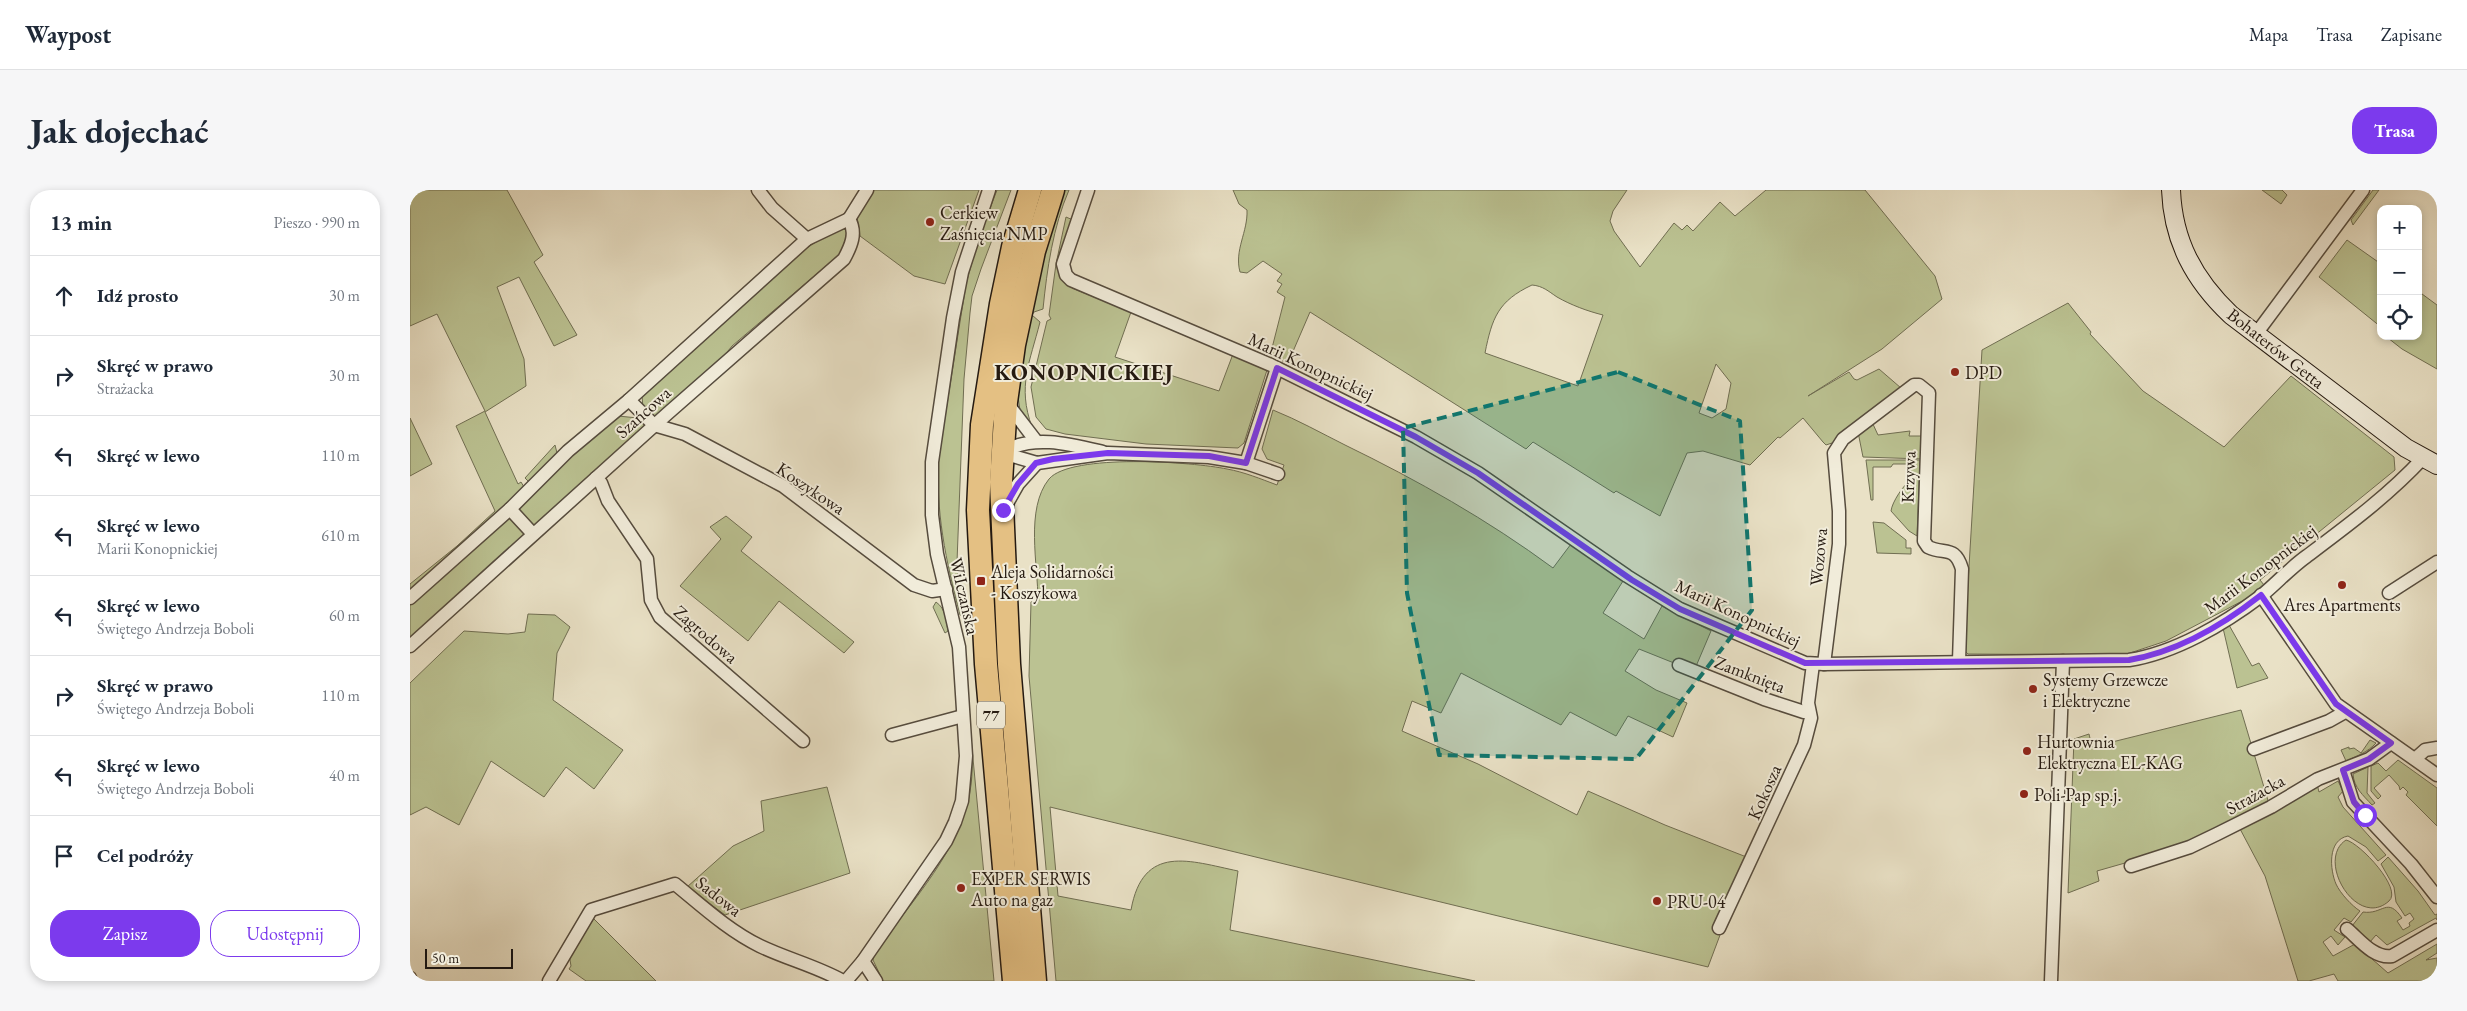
<!DOCTYPE html>
<html lang="pl">
<head>
<meta charset="utf-8">
<style>
  body { margin:0; font-family:"EB Garamond",serif; background:#f6f6f7; color:#1f2937 }
  .controls { position:absolute; right:15px; top:15px; display:grid; overflow:hidden; border-radius:10px; box-shadow:0 2px 8px #0003 }
  .controls button { width:45px; height:45px; display:grid; place-items:center; padding:0; border:0; border-bottom:1px solid #e0e1e3; background:#fff; color:#1f2937; font:25px sans-serif }
  .scale { position:absolute; left:15px; bottom:12px; width:88px; box-sizing:border-box; padding-left:5px; border:2px solid #251a11; border-top:0; font-size:14px; line-height:18px; white-space:nowrap; color:#251a11; -webkit-text-stroke:4px #f1ecda; paint-order:stroke }
  .stop { position:absolute; width:15px; height:15px; margin:-11px; border:4px solid #7c3aed; border-radius:50%; background:#fff }
  .stop.end { background:#7c3aed; border-color:#fff; box-shadow:0 1px 5px #0008 }
  .list { margin:0; padding:0; list-style:none }
  h2 { display:flex; justify-content:space-between; align-items:center; height:65px; margin:0; padding:0 20px; font-size:21px }
  h2 small { font-size:16px; font-weight:400; color:#747a83 }
  .list li { display:grid; grid-template-columns:32px 1fr auto; gap:15px; align-items:center; box-sizing:border-box; height:80px; padding:0 20px; border-top:1px solid #e0e1e3 }
  .list b { display:block; font-size:19px; white-space:nowrap }
  .list p { margin:0; font-size:16px; white-space:nowrap; color:#747a83 }
  .list em { font-size:16px; font-style:normal; color:#747a83 }
  .actions { display:flex; gap:10px; padding:15px 20px }
  .actions a { flex:1; padding:11px 0; border:1px solid #7c3aed; border-radius:20px; text-align:center; font-size:18px; color:#7c3aed }
  .actions .main { background:#7c3aed; color:#fff }
  .icon { flex:none; width:28px; height:28px; fill:none; stroke:currentColor; stroke-width:2; stroke-linecap:round; stroke-linejoin:round }
  .map { position:relative; flex:none; width:2027px; height:791px; overflow:hidden; border-radius:20px }
  header { display:flex; align-items:center; gap:30px; box-sizing:border-box; height:70px; padding:0 25px; background:#fff; border-bottom:1px solid #e0e1e3 }
  header strong { font-size:24px }
  nav { display:flex; gap:28px; margin-inline-start:auto; font-size:18px }
  .intro { display:flex; align-items:center; justify-content:space-between; box-sizing:border-box; height:120px; padding:0 30px }
  h1 { margin:0; font-size:35px }
  .button { padding:12px 22px; border-radius:20px; background:#7c3aed; color:#fff; font-size:18px; font-weight:700 }
  main { display:flex; gap:30px; padding:0 30px }
  aside { flex:1; background:#fff; border-radius:20px; box-shadow:0 2px 8px #0003 }
  .map>svg:first-child { display:block }
  .green { fill:#bbc292; stroke:#706e52; fill-rule:evenodd }
  .lines { fill:none; stroke-linecap:round; stroke-linejoin:round }
  .street-casing { stroke:#564c3e; stroke-width:15 }
  .secondary-casing { stroke:#251a11; stroke-width:20 }
  .highway-casing { stroke:#251a11; stroke-width:25 }
  .street { stroke:#f1ecda; stroke-width:12 }
  .secondary { stroke:#f1ecda; stroke-width:18 }
  .highway { stroke:#e4c083; stroke-width:22 }
  .route { stroke:#7c3aed; stroke-width:6 }
  .marked { fill:#0f766e; fill-opacity:0.2; stroke:#0f766e; stroke-width:4; stroke-dasharray:10 6; stroke-linejoin:round }
  .poi-dot { fill:#8f2418; stroke:#f1ecda; stroke-width:2 }
  .labels { text-anchor:middle; dominant-baseline:central; stroke-width:4; stroke-linejoin:round; paint-order:stroke }
  .shield { fill:#f1ecda; stroke:#62594d; stroke-width:1 }
  .shield-label { font-size:16px; font-weight:bold; fill:#251a11 }
  .poi-label { font-size:18px; fill:#251a11; stroke:#f1ecda; text-anchor:start }
  .street-label { font-size:18px; fill:#251a11; stroke:#f1ecda }
  .district-label { font-size:22px; font-weight:bold; letter-spacing:1px; fill:#251a11; stroke:#f1ecda }
</style>
</head>
<body>
<header>
<strong>Waypost</strong>
<nav><a>Mapa</a><a>Trasa</a><a>Zapisane</a></nav>
</header>
<div class="intro"><h1>Jak dojechać</h1><a class="button">Trasa</a></div>
<main>
<aside>
<h2>13 min<small>Pieszo · 990 m</small></h2>
<ul class="list">
<li><svg class="icon" aria-label="ahead" viewBox="0 0 24 24"><path d="M12 20V5M6 11l6-6 6 6"/></svg><div><b>Idź prosto</b></div><em>30 m</em></li>
<li><svg class="icon" aria-label="right" viewBox="0 0 24 24"><path d="M7 20v-9h11M14 6l5 5-5 5"/></svg><div><b>Skręć w prawo</b><p>Strażacka</p></div><em>30 m</em></li>
<li><svg class="icon" aria-label="left" viewBox="0 0 24 24"><path d="M17 20v-9H6M10 6l-5 5 5 5"/></svg><div><b>Skręć w lewo</b></div><em>110 m</em></li>
<li><svg class="icon" aria-label="left" viewBox="0 0 24 24"><path d="M17 20v-9H6M10 6l-5 5 5 5"/></svg><div><b>Skręć w lewo</b><p>Marii Konopnickiej</p></div><em>610 m</em></li>
<li><svg class="icon" aria-label="left" viewBox="0 0 24 24"><path d="M17 20v-9H6M10 6l-5 5 5 5"/></svg><div><b>Skręć w lewo</b><p>Świętego Andrzeja Boboli</p></div><em>60 m</em></li>
<li><svg class="icon" aria-label="right" viewBox="0 0 24 24"><path d="M7 20v-9h11M14 6l5 5-5 5"/></svg><div><b>Skręć w prawo</b><p>Świętego Andrzeja Boboli</p></div><em>110 m</em></li>
<li><svg class="icon" aria-label="left" viewBox="0 0 24 24"><path d="M17 20v-9H6M10 6l-5 5 5 5"/></svg><div><b>Skręć w lewo</b><p>Świętego Andrzeja Boboli</p></div><em>40 m</em></li>
<li><svg class="icon" aria-label="arrive" viewBox="0 0 24 24"><path d="M6 21V4h12l-3 4 3 4H6"/></svg><div><b>Cel podróży</b></div></li>
</ul>
<div class="actions"><a class="main">Zapisz</a><a>Udostępnij</a></div>
</aside>
<div class="map">
<svg width="2027" height="791" viewBox="0 0 2027 791">
  <rect width="100%" height="100%" fill="#e9e1c6"/>
  <filter id="stains"><feTurbulence type="fractalNoise" baseFrequency=".004" numOctaves="4"/><feColorMatrix values="0 0 0 0 .2 0 0 0 0 .09 0 0 0 0 .02 0 0 0 .5 -.17"/></filter>
  <radialGradient id="worn" r=".72"><stop offset=".6" stop-color="#630" stop-opacity="0"/><stop offset="1" stop-color="#630" stop-opacity=".3"/></radialGradient>
  <!-- green -->
  <g class="green">
    <path d="M 0,0 L 97,0 L 133,65 L 124,72 L 167,145 L 144,156 L 109,87 L 87,97 L 114,169 L 116,196 L 75,222 L 108,294 L 111,292 L 114,297 L 50,358 L 0,402 L 0,394 L 47,356 L 85,321 L 46,236 L 75,221 L 27,124 L 0,136 Z"/>
    <path d="M 463,0 L 569,0 L 535,94 L 504,86 L 450,46 L 447,27 Z"/>
    <path d="M 587,0 L 601,0 L 571,79 L 562,106 L 560,123 L 554,189 L 547,372 L 550,409 L 554,425 L 550,425 C 536,371 525,321 529,265 L 556,94 L 569,47 Z"/>
    <path d="M 655,0 L 659,0 C 643,37 637,79 633,119 L 624,122 L 622,125 L 630,132 C 620,172 607,196 622,237 L 610,220 L 607,200 C 619,133 625,62 655,0 Z"/>
    <path d="M 823,0 L 1217,0 L 1203,21 L 1200,31 L 1204,41 L 1230,77 L 1264,33 L 1272,40 L 1277,35 L 1283,41 L 1310,12 L 1325,26 L 1356,0 L 1455,0 L 1525,86 L 1532,109 L 1472,159 L 1398,206 L 1439,182 L 1444,189 L 1447,190 L 1469,179 L 1491,198 L 1425,252 L 1416,255 L 1413,252 L 1393,228 L 1370,248 L 1368,247 L 1340,275 L 1293,261 L 1277,263 L 1250,326 L 1206,301 L 1204,303 L 1123,252 L 1116,259 L 900,122 L 878,173 L 860,166 L 875,107 L 867,102 L 872,94 L 867,91 L 872,84 L 853,71 L 837,83 L 830,82 C 824,60 838,42 837,20 L 829,14 ZM 1122,95 C 1133,96 1138,101 1147,107 C 1161,115 1177,121 1193,125 L 1168,196 L 1075,163 C 1082,128 1088,111 1122,95 ZM 1306,174 L 1321,193 L 1316,219 L 1302,228 L 1289,223 Z"/>
    <path d="M 1852,0 L 1872,0 L 1877,5 L 1871,14 Z"/>
    <path d="M 1963,0 L 1969,0 L 1943,35 L 1941,30 Z"/>
    <path d="M 656,27 L 663,30 L 651,88 L 663,96 L 662,98 L 721,122 L 705,167 L 809,201 L 823,164 L 857,180 L 834,253 L 828,258 L 736,254 L 655,244 L 636,239 L 626,227 L 621,197 L 637,131 L 641,129 L 639,125 L 646,74 Z"/>
    <path d="M 428,38 L 434,39 L 438,43 L 436,59 L 322,156 L 310,171 L 250,224 L 243,228 L 233,219 L 232,205 L 392,61 Z"/>
    <path d="M 1937,50 L 1971,74 L 1971,137 L 1909,87 Z"/>
    <path d="M 2008,101 L 2027,115 L 2027,179 L 1992,159 L 1978,148 L 1980,146 L 2008,146 Z"/>
    <path d="M 1658,113 L 1681,142 L 1680,144 L 1733,201 L 1814,257 L 1881,186 L 1984,267 L 1985,280 L 1850,390 L 1854,395 L 1836,409 L 1756,451 L 1714,465 L 1558,464 L 1554,460 L 1572,160 Z"/>
    <path d="M 863,220 C 888,230 911,243 935,255 C 1007,290 1078,330 1143,378 L 1161,354 L 1213,391 L 1193,423 L 1234,449 L 1252,416 L 1301,441 L 1284,481 L 1229,459 L 1215,481 L 1246,500 L 1277,513 L 1263,547 L 1218,526 L 1206,546 L 1160,522 L 1151,535 L 1051,483 L 1031,523 L 1002,511 L 992,541 L 1068,574 L 1167,625 L 1178,601 L 1255,635 L 1339,668 L 1298,777 L 640,617 L 648,706 L 721,720 C 733,653 780,671 828,681 L 820,740 L 1065,791 L 646,791 L 619,486 L 621,412 L 628,411 C 628,374 615,319 639,289 C 661,263 784,272 817,279 C 834,282 851,289 867,295 L 874,275 L 857,269 L 852,259 Z"/>
    <path d="M 208,226 L 228,228 L 235,235 L 234,240 L 126,335 L 121,335 L 107,323 L 108,317 L 151,271 Z"/>
    <path d="M 0,228 L 22,274 L 0,286 Z"/>
    <path d="M 1462,232 L 1468,245 L 1500,241 L 1499,246 L 1514,246 L 1513,269 L 1453,267 L 1448,242 Z"/>
    <path d="M 145,255 L 147,263 L 119,292 L 115,288 Z"/>
    <path d="M 1456,270 L 1510,270 L 1507,346 L 1499,341 L 1481,321 C 1482,312 1494,294 1501,290 L 1501,274 L 1483,274 L 1481,277 L 1463,277 L 1463,310 L 1461,310 Z"/>
    <path d="M 316,326 L 342,347 L 331,361 L 444,452 L 434,463 L 369,411 L 338,451 L 270,396 L 311,349 L 300,337 Z"/>
    <path d="M 99,327 L 118,343 L 0,452 L 0,411 Z"/>
    <path d="M 1463,332 L 1474,333 L 1496,350 L 1496,358 L 1501,358 L 1501,364 L 1467,363 Z"/>
    <path d="M 526,412 C 536,419 536,430 538,441 L 535,443 L 523,417 Z"/>
    <path d="M 118,424 L 145,425 L 160,437 L 147,463 L 143,510 L 213,560 L 184,599 L 156,577 L 134,607 L 81,571 L 49,635 L 16,617 L 0,625 L 0,493 L 54,441 L 98,444 L 115,442 Z"/>
    <path d="M 1819,435 L 1842,476 L 1849,473 L 1858,488 L 1827,498 L 1813,438 Z"/>
    <path d="M 1831,520 L 1859,614 L 1804,644 L 1750,663 L 1687,681 L 1689,691 L 1658,703 L 1664,549 L 1679,544 L 1682,557 Z"/>
    <path d="M 559,526 L 584,791 L 473,791 L 463,770 L 465,762 C 500,713 554,657 561,595 C 564,573 560,549 559,526 Z"/>
    <path d="M 1960,550 L 1966,553 C 1958,562 1947,566 1936,571 L 1931,560 L 1939,557 L 1939,559 L 1944,558 L 1951,563 Z"/>
    <path d="M 1988,570 L 2027,598 L 2027,636 L 1996,605 L 1998,602 L 1993,597 L 1990,600 L 1989,596 L 1979,585 L 1964,598 L 1971,606 L 1968,609 L 1961,601 L 1961,576 L 1968,573 L 1976,581 Z"/>
    <path d="M 1958,577 L 1957,603 L 1965,613 L 1962,615 C 1953,605 1944,598 1943,584 Z"/>
    <path d="M 1928,591 L 1933,601 L 1928,607 L 1933,617 L 1976,665 L 1968,671 L 1956,657 L 1938,646 C 1917,650 1920,680 1926,694 C 1930,703 1942,716 1950,721 L 1941,732 L 1934,728 L 1924,740 L 1935,747 L 1928,755 L 1921,746 L 1913,752 L 1923,766 L 1945,754 L 1978,783 L 2027,754 L 2027,763 L 2016,770 L 2027,768 L 2027,791 L 1928,791 L 1924,784 L 1899,791 L 1888,791 L 1855,686 L 1829,637 L 1907,594 L 1909,602 Z"/>
    <path d="M 417,597 L 440,683 L 315,725 L 277,697 L 323,656 L 354,641 L 351,611 Z"/>
    <path d="M 1936,650 C 1950,653 1993,699 1979,711 C 1947,740 1905,670 1936,650 Z"/>
    <path d="M 1978,667 L 2008,701 L 2025,725 L 2027,724 L 2027,730 L 2026,728 L 1977,755 L 1966,745 L 1960,752 L 1942,736 L 1953,722 C 1973,725 1977,706 1992,728 L 1987,731 L 1993,740 L 2000,736 L 1999,733 L 2004,729 L 2000,723 L 1995,726 L 1986,712 L 1984,697 L 1971,674 Z"/>
    <path d="M 181,726 L 246,791 L 176,791 L 159,779 L 161,776 L 159,764 Z"/>
  </g>
  <g class="lines">
    <defs>
      <g id="street">
        <path d="M 348,0 L 362,18 L 397,49"/>
        <path d="M 678,0 L 653,74 L 656,85 L 661,90 L 861,175 L 1006,247 L 1068,283 L 1217,386 L 1270,419 L 1395,473 L 1414,474 L 1719,470 C 1765,463 1814,434 1851,406 C 1867,393 1880,378 1897,366 C 1937,336 1979,305 2013,268"/>
        <path d="M 439,29 L 457,0"/>
        <path d="M 1846,144 L 1953,0"/>
        <path d="M 219,210 L 244,235 L 275,244 L 373,296 L 504,395 L 522,401 L 536,399"/>
        <path d="M 597,213 L 626,251"/>
        <path d="M 589,262 L 627,273 L 698,263 L 799,267 L 836,273 L 867,178"/>
        <path d="M 592,262 C 623,244 660,254 693,262"/>
        <path d="M 836,273 L 868,284"/>
        <path d="M 186,288 L 191,293 L 198,311 L 237,369 L 241,410 L 250,427 L 393,551"/>
        <path d="M 595,317 L 608,294 L 627,273"/>
        <path d="M 100,319 L 123,344"/>
        <path d="M 1979,403 L 2027,372"/>
        <path d="M 1851,405 L 1926,514 L 2027,585"/>
        <path d="M 0,408 L 100,319 L 158,261 L 219,210 L 397,49 L 439,29"/>
        <path d="M 0,456 L 257,224 L 434,69 C 441,56 447,43 439,29"/>
        <path d="M 1414,474 L 1429,354 L 1429,321 L 1424,263 L 1433,249 L 1504,195 L 1509,195 L 1519,203 L 1514,351 L 1518,357 C 1535,365 1545,355 1552,379 L 1549,471"/>
        <path d="M 1269,475 L 1354,509 L 1394,522 L 1399,521"/>
        <path d="M 482,545 L 553,526"/>
        <path d="M 1844,559 L 1919,531 L 1935,522"/>
        <path d="M 2005,569 L 2015,560 L 2027,558"/>
        <path d="M 1933,580 L 1943,612 L 2001,674 L 2027,707"/>
        <path d="M 1721,676 L 1780,657 L 1807,644 L 1861,617 L 1908,589 L 1959,569 L 1981,553"/>
        <path d="M 1309,738 L 1394,555 L 1401,528 L 1398,513 L 1403,474"/>
        <path d="M 1937,739 C 1949,749 1964,769 1982,766 L 2027,740"/>
        <path d="M 453,771 L 466,791"/>
        <path d="M 0,788 L 1,791"/>
        <path d="M 139,791 L 181,720 L 265,694 C 292,716 319,741 350,756 C 377,769 406,776 433,791"/>
        <path d="M 436,791 L 453,771 L 536,651 L 545,632 L 552,611 L 556,566 L 549,457 L 527,364 L 522,325 L 522,272 L 543,128 L 552,82 L 579,0"/>
        <path d="M 1641,791 L 1653,471"/>
      </g>
      <path id="secondary" d="M 1761,0 C 1763,51 1784,90 1821,125 L 1996,258 L 2027,275"/>
      <g id="highway">
        <path d="M 604,791 L 576,474 L 568,320 L 572,235 L 591,114 L 603,57 L 620,0"/>
        <path d="M 625,791 L 599,474 L 591,292 L 596,212 L 604,155 L 624,61 L 643,0"/>
      </g>
    </defs>
    <!-- street casing -->
    <use href="#street" class="street-casing"/>
    <!-- secondary casing -->
    <use href="#secondary" class="secondary-casing"/>
    <!-- highway casing -->
    <use href="#highway" class="highway-casing"/>
    <!-- street -->
    <use href="#street" class="street"/>
    <!-- secondary -->
    <use href="#secondary" class="secondary"/>
    <!-- highway -->
    <use href="#highway" class="highway"/>
  </g>
  <g class="lines">
    <!-- route -->
    <path class="route" d="M 593,320 L 608,294 L 626,273 L 643,269 L 698,263 L 799,266 L 836,273 L 867,178 L 1006,247 L 1068,283 L 1222,390 L 1270,419 L 1395,473 L 1719,470 C 1767,462 1813,435 1851,405 L 1926,514 L 1981,553 L 1959,569 L 1933,580 L 1944,612 L 1955,625"/>
  </g>
  <!-- marked area -->
  <path class="marked" d="M 1208,182 L 1330,231 L 1342,420 L 1226,569 L 1029,565 L 997,403 L 993,238 Z"/>
  <!-- markers -->
  <g class="poi-dot">
    <circle cx="520" cy="32" r="5"/>
    <circle cx="1545" cy="182" r="5"/>
    <rect x="566" y="386" width="10" height="10" rx="2.5"/>
    <circle cx="1932" cy="395" r="5"/>
    <circle cx="1623" cy="499" r="5"/>
    <circle cx="1617" cy="561" r="5"/>
    <circle cx="1614" cy="604" r="5"/>
    <circle cx="551" cy="698" r="5"/>
    <circle cx="1247" cy="711" r="5"/>
  </g>
  <g class="labels">
    <!-- shield labels -->
    <rect class="shield" x="567" y="511.5" width="28" height="27" rx="4"/>
    <g class="shield-label">
      <text x="581" y="525">77</text>
    </g>
    <!-- poi labels -->
    <g class="poi-label">
      <text x="530" y="22">Cerkiew<tspan x="530" dy="21">Zaśnięcia NMP</tspan></text>
      <text x="1555" y="182">DPD</text>
      <text x="581" y="381">Aleja Solidarności<tspan x="581" dy="21">- Koszykowa</tspan></text>
      <text x="1932" y="414" text-anchor="middle">Ares Apartments</text>
      <text x="1633" y="489">Systemy Grzewcze<tspan x="1633" dy="21">i Elektryczne</tspan></text>
      <text x="1627" y="551">Hurtownia<tspan x="1627" dy="21">Elektryczna EL-KAG</tspan></text>
      <text x="1624" y="604">Poli-Pap sp.j.</text>
      <text x="561" y="688">EXPER SERWIS<tspan x="561" dy="21">Auto na gaz</tspan></text>
      <text x="1257" y="711">PRU-04</text>
    </g>
    <!-- street labels -->
    <g class="street-label">
      <text transform="translate(1866 158) rotate(38)">Bohaterów Getta</text>
      <text transform="translate(901 176) rotate(25)">Marii Konopnickiej</text>
      <text transform="translate(233 222) rotate(-42)">Szańcowa</text>
      <text transform="translate(1498 287) rotate(-88)">Krzywa</text>
      <text transform="translate(401 298) rotate(34)">Koszykowa</text>
      <text transform="translate(1408 367) rotate(-85)">Wozowa</text>
      <text transform="translate(1850 379) rotate(-37)">Marii Konopnickiej</text>
      <text transform="translate(555 406) rotate(77)">WiIczańska</text>
      <text transform="translate(1328 423) rotate(25)">Marii Konopnickiej</text>
      <text transform="translate(296 444) rotate(41)">Zagrodowa</text>
      <text transform="translate(1340 484) rotate(21)">Zamknięta</text>
      <text transform="translate(1354 602) rotate(-66)">Kokosza</text>
      <text transform="translate(1845 604) rotate(-29)">Strażacka</text>
      <text transform="translate(309 706) rotate(38)">Sadowa</text>
    </g>
    <!-- district labels -->
    <g class="district-label">
      <text x="674" y="182">KONOPNICKIEJ</text>
    </g>
  </g>
  <rect width="100%" height="100%" filter="url(#stains)"/>
  <rect width="100%" height="100%" fill="url(#worn)"/>
</svg>
<div class="controls">
<button>+</button>
<button>−</button>
<button><svg class="icon" aria-label="locate" viewBox="0 0 24 24"><circle cx="12" cy="12" r="6"/><path d="M12 2v4M12 18v4M2 12h4M18 12h4"/></svg></button>
</div>
<div class="scale">50 m</div>
<div class="stop" style="left:1955px;top:625px"></div>
<div class="stop end" style="left:593px;top:320px"></div>
</div>
</main>
</body>
</html>
